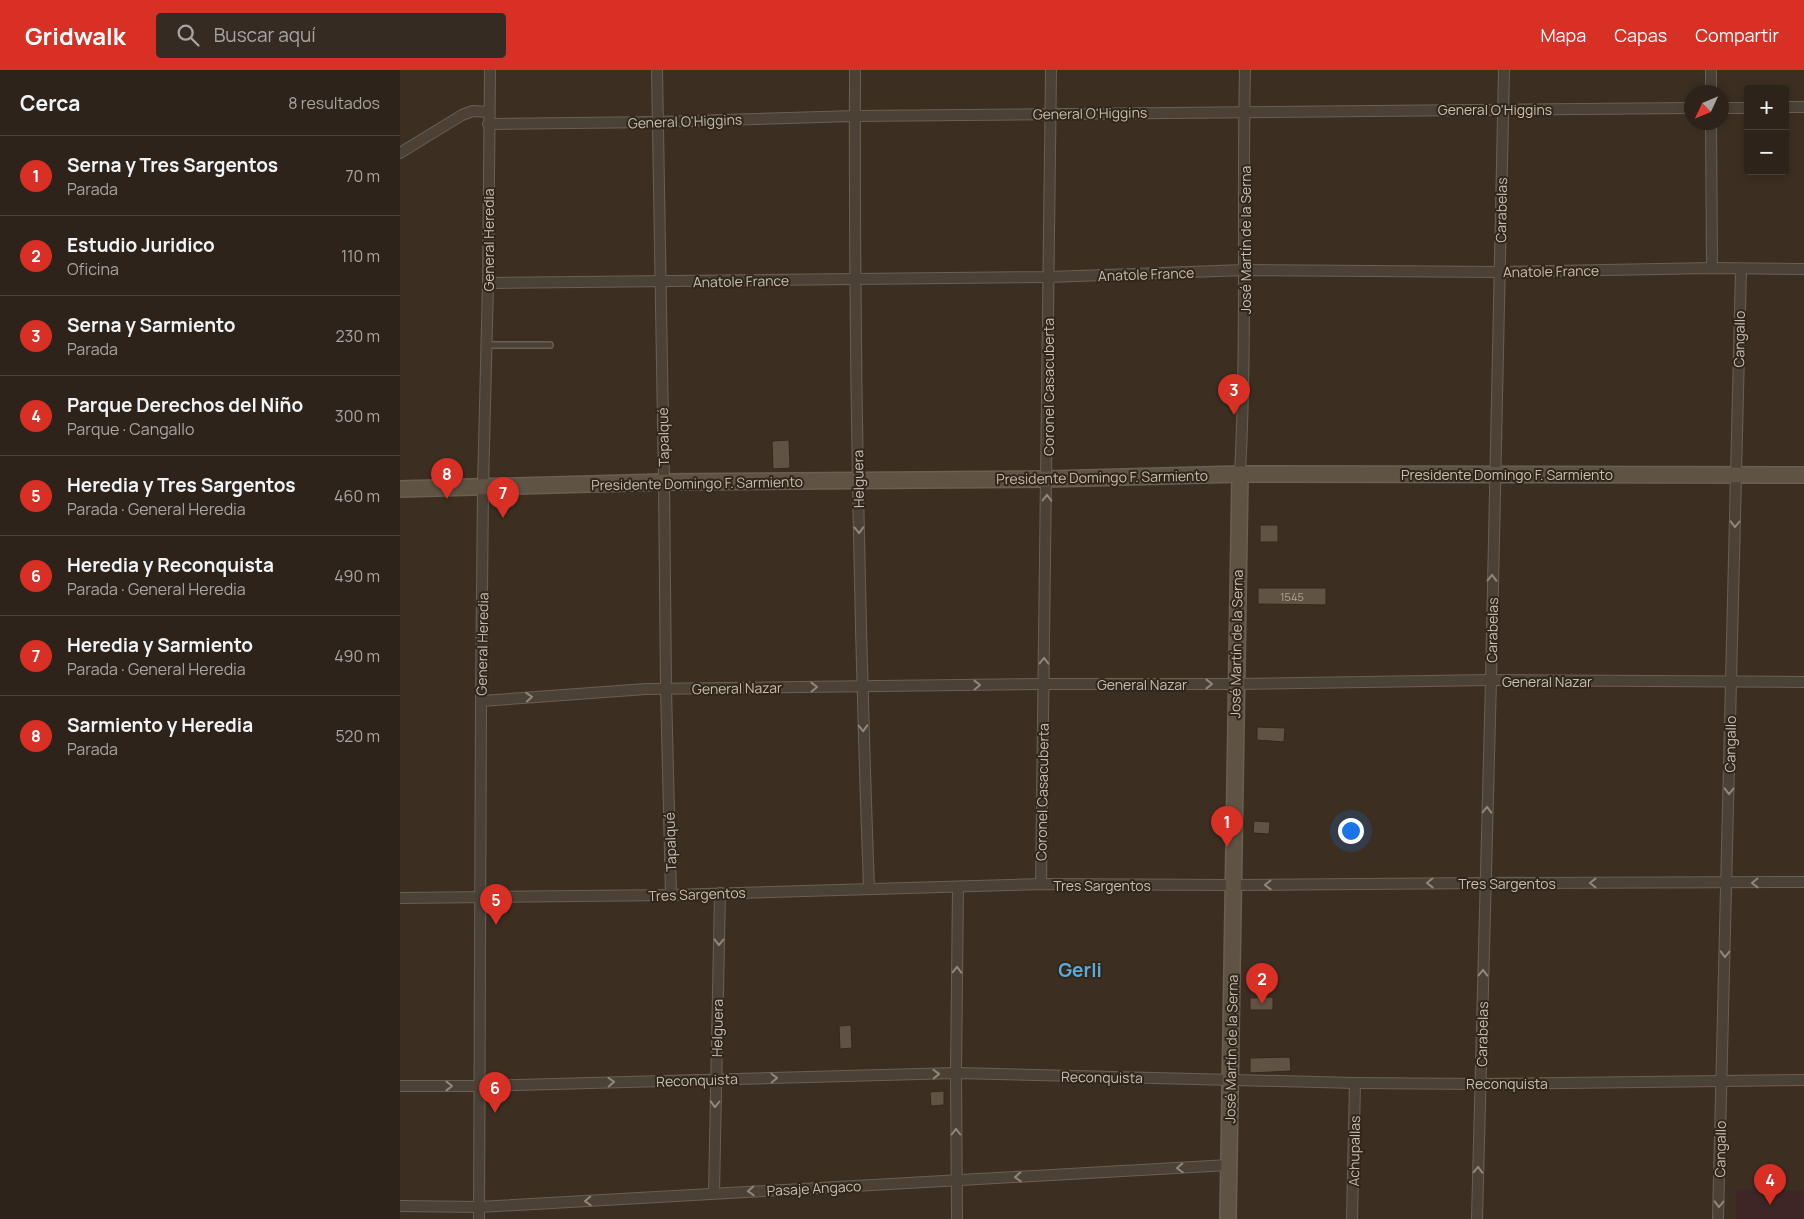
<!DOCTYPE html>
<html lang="es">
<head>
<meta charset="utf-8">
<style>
  body { margin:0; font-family:Manrope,sans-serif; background:#352b23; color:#f1f3f6 }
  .controls { position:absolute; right:15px; top:15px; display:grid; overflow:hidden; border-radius:5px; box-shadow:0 2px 8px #0003 }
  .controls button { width:45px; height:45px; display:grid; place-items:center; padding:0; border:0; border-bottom:1px solid #484039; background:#2d231a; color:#f1f3f6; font:25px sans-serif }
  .compass { position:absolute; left:1284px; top:15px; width:45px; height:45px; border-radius:50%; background:#2d231a; box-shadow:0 2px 8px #0003; rotate:226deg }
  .you { position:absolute; left:950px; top:760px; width:18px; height:18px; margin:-12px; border:4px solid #fff; border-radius:50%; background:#1a73e8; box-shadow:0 0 0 8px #1a73e833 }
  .badge { display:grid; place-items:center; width:32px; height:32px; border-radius:50%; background:#d93025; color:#fff; font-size:16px; font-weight:700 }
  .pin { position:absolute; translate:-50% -41px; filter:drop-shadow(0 1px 2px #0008) }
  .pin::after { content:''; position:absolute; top:26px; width:18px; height:15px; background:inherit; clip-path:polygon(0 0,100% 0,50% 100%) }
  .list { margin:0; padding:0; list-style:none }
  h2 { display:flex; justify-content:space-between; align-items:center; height:65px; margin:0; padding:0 20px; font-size:21px }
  h2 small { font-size:16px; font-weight:400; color:#a7a4a2 }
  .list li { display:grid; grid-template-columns:32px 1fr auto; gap:15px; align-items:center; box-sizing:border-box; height:80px; padding:0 20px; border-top:1px solid #484039 }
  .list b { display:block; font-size:19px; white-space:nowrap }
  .list p { margin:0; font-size:16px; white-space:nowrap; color:#a7a4a2 }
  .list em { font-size:16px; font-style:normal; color:#a7a4a2 }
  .icon { flex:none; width:28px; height:28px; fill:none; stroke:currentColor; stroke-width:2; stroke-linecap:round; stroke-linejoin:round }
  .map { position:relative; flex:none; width:1404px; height:1149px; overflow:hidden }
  header { display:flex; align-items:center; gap:30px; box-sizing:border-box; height:70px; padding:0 25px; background:#d93025; color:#fff }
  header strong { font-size:24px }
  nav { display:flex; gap:28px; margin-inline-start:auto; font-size:18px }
  .search { width:350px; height:45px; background:#352b23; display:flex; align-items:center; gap:12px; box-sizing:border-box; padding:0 18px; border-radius:5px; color:#a7a4a2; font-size:19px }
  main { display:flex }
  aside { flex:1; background:#2d231a }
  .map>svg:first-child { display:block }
  .green { fill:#3f2626 }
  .building { fill:#605343; stroke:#33281d }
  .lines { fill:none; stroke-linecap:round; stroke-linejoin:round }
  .lane-casing { stroke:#6a5f54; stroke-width:8 }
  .street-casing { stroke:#6a5f54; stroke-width:12 }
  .secondary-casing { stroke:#6a5f54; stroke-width:18 }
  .lane { stroke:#4c4136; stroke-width:5 }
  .street { stroke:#4c4136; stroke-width:10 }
  .secondary { stroke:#5f5343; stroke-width:15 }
  .oneway { stroke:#90867a }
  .labels { text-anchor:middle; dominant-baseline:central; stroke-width:4; stroke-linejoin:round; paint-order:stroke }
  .number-label { font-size:11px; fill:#aea396 }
  .street-label { font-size:14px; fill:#c8beb1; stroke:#31261b }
  .district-label { font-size:19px; font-weight:bold; fill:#5caad8; stroke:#31261b }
</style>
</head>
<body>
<header>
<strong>Gridwalk</strong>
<div class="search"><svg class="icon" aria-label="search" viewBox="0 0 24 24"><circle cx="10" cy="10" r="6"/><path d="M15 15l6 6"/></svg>Buscar aquí</div>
<nav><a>Mapa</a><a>Capas</a><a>Compartir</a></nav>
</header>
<main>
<aside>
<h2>Cerca<small>8 resultados</small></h2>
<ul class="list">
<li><span class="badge">1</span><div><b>Serna y Tres Sargentos</b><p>Parada</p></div><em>70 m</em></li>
<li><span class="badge">2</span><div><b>Estudio Juridico</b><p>Oficina</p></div><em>110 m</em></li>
<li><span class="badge">3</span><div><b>Serna y Sarmiento</b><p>Parada</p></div><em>230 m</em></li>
<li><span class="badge">4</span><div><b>Parque Derechos del Niño</b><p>Parque · Cangallo</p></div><em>300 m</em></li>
<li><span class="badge">5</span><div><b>Heredia y Tres Sargentos</b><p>Parada · General Heredia</p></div><em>460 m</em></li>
<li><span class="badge">6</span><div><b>Heredia y Reconquista</b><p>Parada · General Heredia</p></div><em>490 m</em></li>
<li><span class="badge">7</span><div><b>Heredia y Sarmiento</b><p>Parada · General Heredia</p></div><em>490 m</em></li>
<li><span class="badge">8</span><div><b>Sarmiento y Heredia</b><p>Parada</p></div><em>520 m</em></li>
</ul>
</aside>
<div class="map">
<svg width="1404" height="1149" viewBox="0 0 1404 1149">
  <rect width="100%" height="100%" fill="#3c2f22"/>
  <!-- green -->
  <path class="green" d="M 1336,1119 L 1404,1121 L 1404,1149 L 1336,1149 Z"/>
  <!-- building -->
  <g class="building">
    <path d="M 389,370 L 390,398 L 373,399 L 372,371 Z"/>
    <rect x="860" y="455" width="18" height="17"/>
    <path d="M 858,518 L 926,518 L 926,535 L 858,534 Z"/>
    <path d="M 857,657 L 885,658 L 884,672 L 857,670 Z"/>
    <path d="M 854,751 L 870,752 L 869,764 L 853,763 Z"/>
    <path d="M 873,927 L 873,940 L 850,940 L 850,928 Z"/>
    <path d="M 451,955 L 452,978 L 440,979 L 439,956 Z"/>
    <path d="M 890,987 L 891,1001 L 850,1003 L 850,988 Z"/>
    <path d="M 544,1021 L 544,1035 L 531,1036 L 530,1022 Z"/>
  </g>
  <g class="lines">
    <defs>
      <path id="lane" d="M 87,275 L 150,275"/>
      <g id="street">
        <path d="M 257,0 L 264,412 L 266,619 L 271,825"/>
        <path d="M 455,0 C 454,273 459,546 469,818"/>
        <path d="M 1311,22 L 1311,0"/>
        <path d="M 1385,37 L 1404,37"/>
        <path d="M 1322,38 L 1348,38"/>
        <path d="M 1311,52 L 1312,198"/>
        <path d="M 88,54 L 257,52 L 455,46 L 1292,38"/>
        <path d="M 0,83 L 62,45 L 73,41 L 89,42"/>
        <path d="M 88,213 L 649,207 L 845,200 L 1100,202 L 1312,198 L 1404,199"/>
        <path d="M 840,404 C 847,269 842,135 845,0"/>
        <path d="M 81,631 L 246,619 L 644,614 L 835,614 L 1091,610 L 1404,612"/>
        <path d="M 641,814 L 651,0"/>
        <path d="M 0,828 L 271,825 L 641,814 L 834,815 L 1085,813 L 1404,812"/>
        <path d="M 0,1016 L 80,1016 L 556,1003 L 955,1013 L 1081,1014 L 1404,1010"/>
        <path d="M 314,1123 L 320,823"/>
        <path d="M 0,1136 L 79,1137 L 829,1095"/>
        <path d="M 79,1149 L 81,631 L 83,417 L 88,213 L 90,0"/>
        <path d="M 557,1149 L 556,1003 L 558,818"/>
        <path d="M 952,1149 L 955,1013"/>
        <path d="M 1077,1149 L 1091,610 L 1104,0"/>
        <path d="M 1318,1149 L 1341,199"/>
      </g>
      <g id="secondary">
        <path d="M 0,419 L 264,412 L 647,409 L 840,404 L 1404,405"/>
        <path d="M 828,1149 L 840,404"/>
      </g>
    </defs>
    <!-- lane casing -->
    <use href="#lane" class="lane-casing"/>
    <!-- street casing -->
    <use href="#street" class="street-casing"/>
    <!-- secondary casing -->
    <use href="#secondary" class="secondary-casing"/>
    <!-- lane -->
    <use href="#lane" class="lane"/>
    <!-- street -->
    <use href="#street" class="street"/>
    <!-- secondary -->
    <use href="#secondary" class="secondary"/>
  </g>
  <!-- one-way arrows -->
  <defs><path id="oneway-chevron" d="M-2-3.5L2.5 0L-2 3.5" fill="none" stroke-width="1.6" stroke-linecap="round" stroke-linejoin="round" transform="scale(1.25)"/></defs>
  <g class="oneway">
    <use href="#oneway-chevron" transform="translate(647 428) rotate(-89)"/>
    <use href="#oneway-chevron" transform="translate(1335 454) rotate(91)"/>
    <use href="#oneway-chevron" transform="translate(459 460) rotate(89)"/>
    <use href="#oneway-chevron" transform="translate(1092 508) rotate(-89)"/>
    <use href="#oneway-chevron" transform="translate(644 591) rotate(-89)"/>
    <use href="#oneway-chevron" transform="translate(809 614)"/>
    <use href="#oneway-chevron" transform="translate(577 615) rotate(-1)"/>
    <use href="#oneway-chevron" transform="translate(414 617) rotate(-1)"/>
    <use href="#oneway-chevron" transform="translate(129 627) rotate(-4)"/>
    <use href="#oneway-chevron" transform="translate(463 658) rotate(88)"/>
    <use href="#oneway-chevron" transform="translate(1329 721) rotate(91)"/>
    <use href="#oneway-chevron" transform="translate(1087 740) rotate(-88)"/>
    <use href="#oneway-chevron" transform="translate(1030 813) rotate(179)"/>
    <use href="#oneway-chevron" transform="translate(1193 813) rotate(-180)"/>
    <use href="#oneway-chevron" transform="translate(1355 813) rotate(179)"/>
    <use href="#oneway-chevron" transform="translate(868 815) rotate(179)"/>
    <use href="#oneway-chevron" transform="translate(319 872) rotate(91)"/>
    <use href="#oneway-chevron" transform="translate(1325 884) rotate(92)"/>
    <use href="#oneway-chevron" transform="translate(557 900) rotate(-89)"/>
    <use href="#oneway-chevron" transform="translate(1083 903) rotate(-89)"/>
    <use href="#oneway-chevron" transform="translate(536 1004) rotate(-2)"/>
    <use href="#oneway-chevron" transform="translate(374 1008) rotate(-2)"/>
    <use href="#oneway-chevron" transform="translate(211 1012) rotate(-2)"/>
    <use href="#oneway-chevron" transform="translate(49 1016)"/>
    <use href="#oneway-chevron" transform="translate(315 1034) rotate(91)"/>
    <use href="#oneway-chevron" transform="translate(556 1062) rotate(-90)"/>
    <use href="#oneway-chevron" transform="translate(780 1098) rotate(177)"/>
    <use href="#oneway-chevron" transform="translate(1078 1100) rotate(-88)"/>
    <use href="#oneway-chevron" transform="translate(618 1107) rotate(177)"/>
    <use href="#oneway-chevron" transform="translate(351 1121) rotate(177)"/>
    <use href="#oneway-chevron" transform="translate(188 1131) rotate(177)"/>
    <use href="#oneway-chevron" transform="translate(1319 1134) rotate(91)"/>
  </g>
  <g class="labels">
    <!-- number labels -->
    <g class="number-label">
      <text x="892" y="526">1545</text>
    </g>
    <!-- street labels -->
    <g class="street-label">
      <text x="1095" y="39">General O'Higgins</text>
      <text transform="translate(690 43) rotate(-1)">General O'Higgins</text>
      <text transform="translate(285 51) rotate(-2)">General O'Higgins</text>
      <text transform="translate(1101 140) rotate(-89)">Carabelas</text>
      <text transform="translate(88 170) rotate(-90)">General Heredia</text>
      <text transform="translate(845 170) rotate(-90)">José Martín de la Serna</text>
      <text transform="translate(1151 201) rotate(-1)">Anatole France</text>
      <text transform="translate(746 204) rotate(-2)">Anatole France</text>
      <text transform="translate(341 211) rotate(-1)">Anatole France</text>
      <text transform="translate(1339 269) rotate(-89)">Cangallo</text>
      <text transform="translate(648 317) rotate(-90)">Coronel Casacuberta</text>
      <text transform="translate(263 367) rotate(-91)">Tapalqué</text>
      <text x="1107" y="404">Presidente Domingo F. Sarmiento</text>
      <text transform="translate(702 407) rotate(-1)">Presidente Domingo F. Sarmiento</text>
      <text transform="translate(458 409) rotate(-91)">Helguera</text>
      <text transform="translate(297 413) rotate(-1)">Presidente Domingo F. Sarmiento</text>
      <text transform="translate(1092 560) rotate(-89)">Carabelas</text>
      <text transform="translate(82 574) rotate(-89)">General Heredia</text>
      <text transform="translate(836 574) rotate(-89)">José Martín de la Serna</text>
      <text x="1147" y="611">General Nazar</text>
      <text x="742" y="614">General Nazar</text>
      <text transform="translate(337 618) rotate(-1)">General Nazar</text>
      <text transform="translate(1330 674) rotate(-89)">Cangallo</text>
      <text transform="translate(642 722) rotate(-89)">Coronel Casacuberta</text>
      <text transform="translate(270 772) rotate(-92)">Tapalqué</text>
      <text x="1107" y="813">Tres Sargentos</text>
      <text x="702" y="815">Tres Sargentos</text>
      <text transform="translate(297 824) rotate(-2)">Tres Sargentos</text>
      <text transform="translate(317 958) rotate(-89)">Helguera</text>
      <text transform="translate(1082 964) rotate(-89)">Carabelas</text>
      <text transform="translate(831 979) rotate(-89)">José Martín de la Serna</text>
      <text transform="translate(702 1007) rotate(1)">Reconquista</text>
      <text transform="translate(297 1010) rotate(-2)">Reconquista</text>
      <text x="1107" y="1013">Reconquista</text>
      <text transform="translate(1320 1079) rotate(-89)">Cangallo</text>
      <text transform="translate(954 1081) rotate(-89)">Achupallas</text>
      <text transform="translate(414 1118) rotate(-3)">Pasaje Angaco</text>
    </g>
    <!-- district labels -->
    <g class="district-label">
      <text x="680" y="900">Gerli</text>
    </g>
  </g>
</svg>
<div class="controls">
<button>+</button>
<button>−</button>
</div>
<svg class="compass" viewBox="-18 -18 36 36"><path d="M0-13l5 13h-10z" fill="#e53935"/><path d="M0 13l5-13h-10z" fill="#a7a4a2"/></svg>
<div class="you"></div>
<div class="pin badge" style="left:827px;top:777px">1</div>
<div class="pin badge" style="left:862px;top:934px">2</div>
<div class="pin badge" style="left:834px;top:345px">3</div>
<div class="pin badge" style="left:1370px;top:1135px">4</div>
<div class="pin badge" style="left:96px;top:855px">5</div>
<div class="pin badge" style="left:95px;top:1043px">6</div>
<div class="pin badge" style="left:103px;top:448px">7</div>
<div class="pin badge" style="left:47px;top:429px">8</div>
</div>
</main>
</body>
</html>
